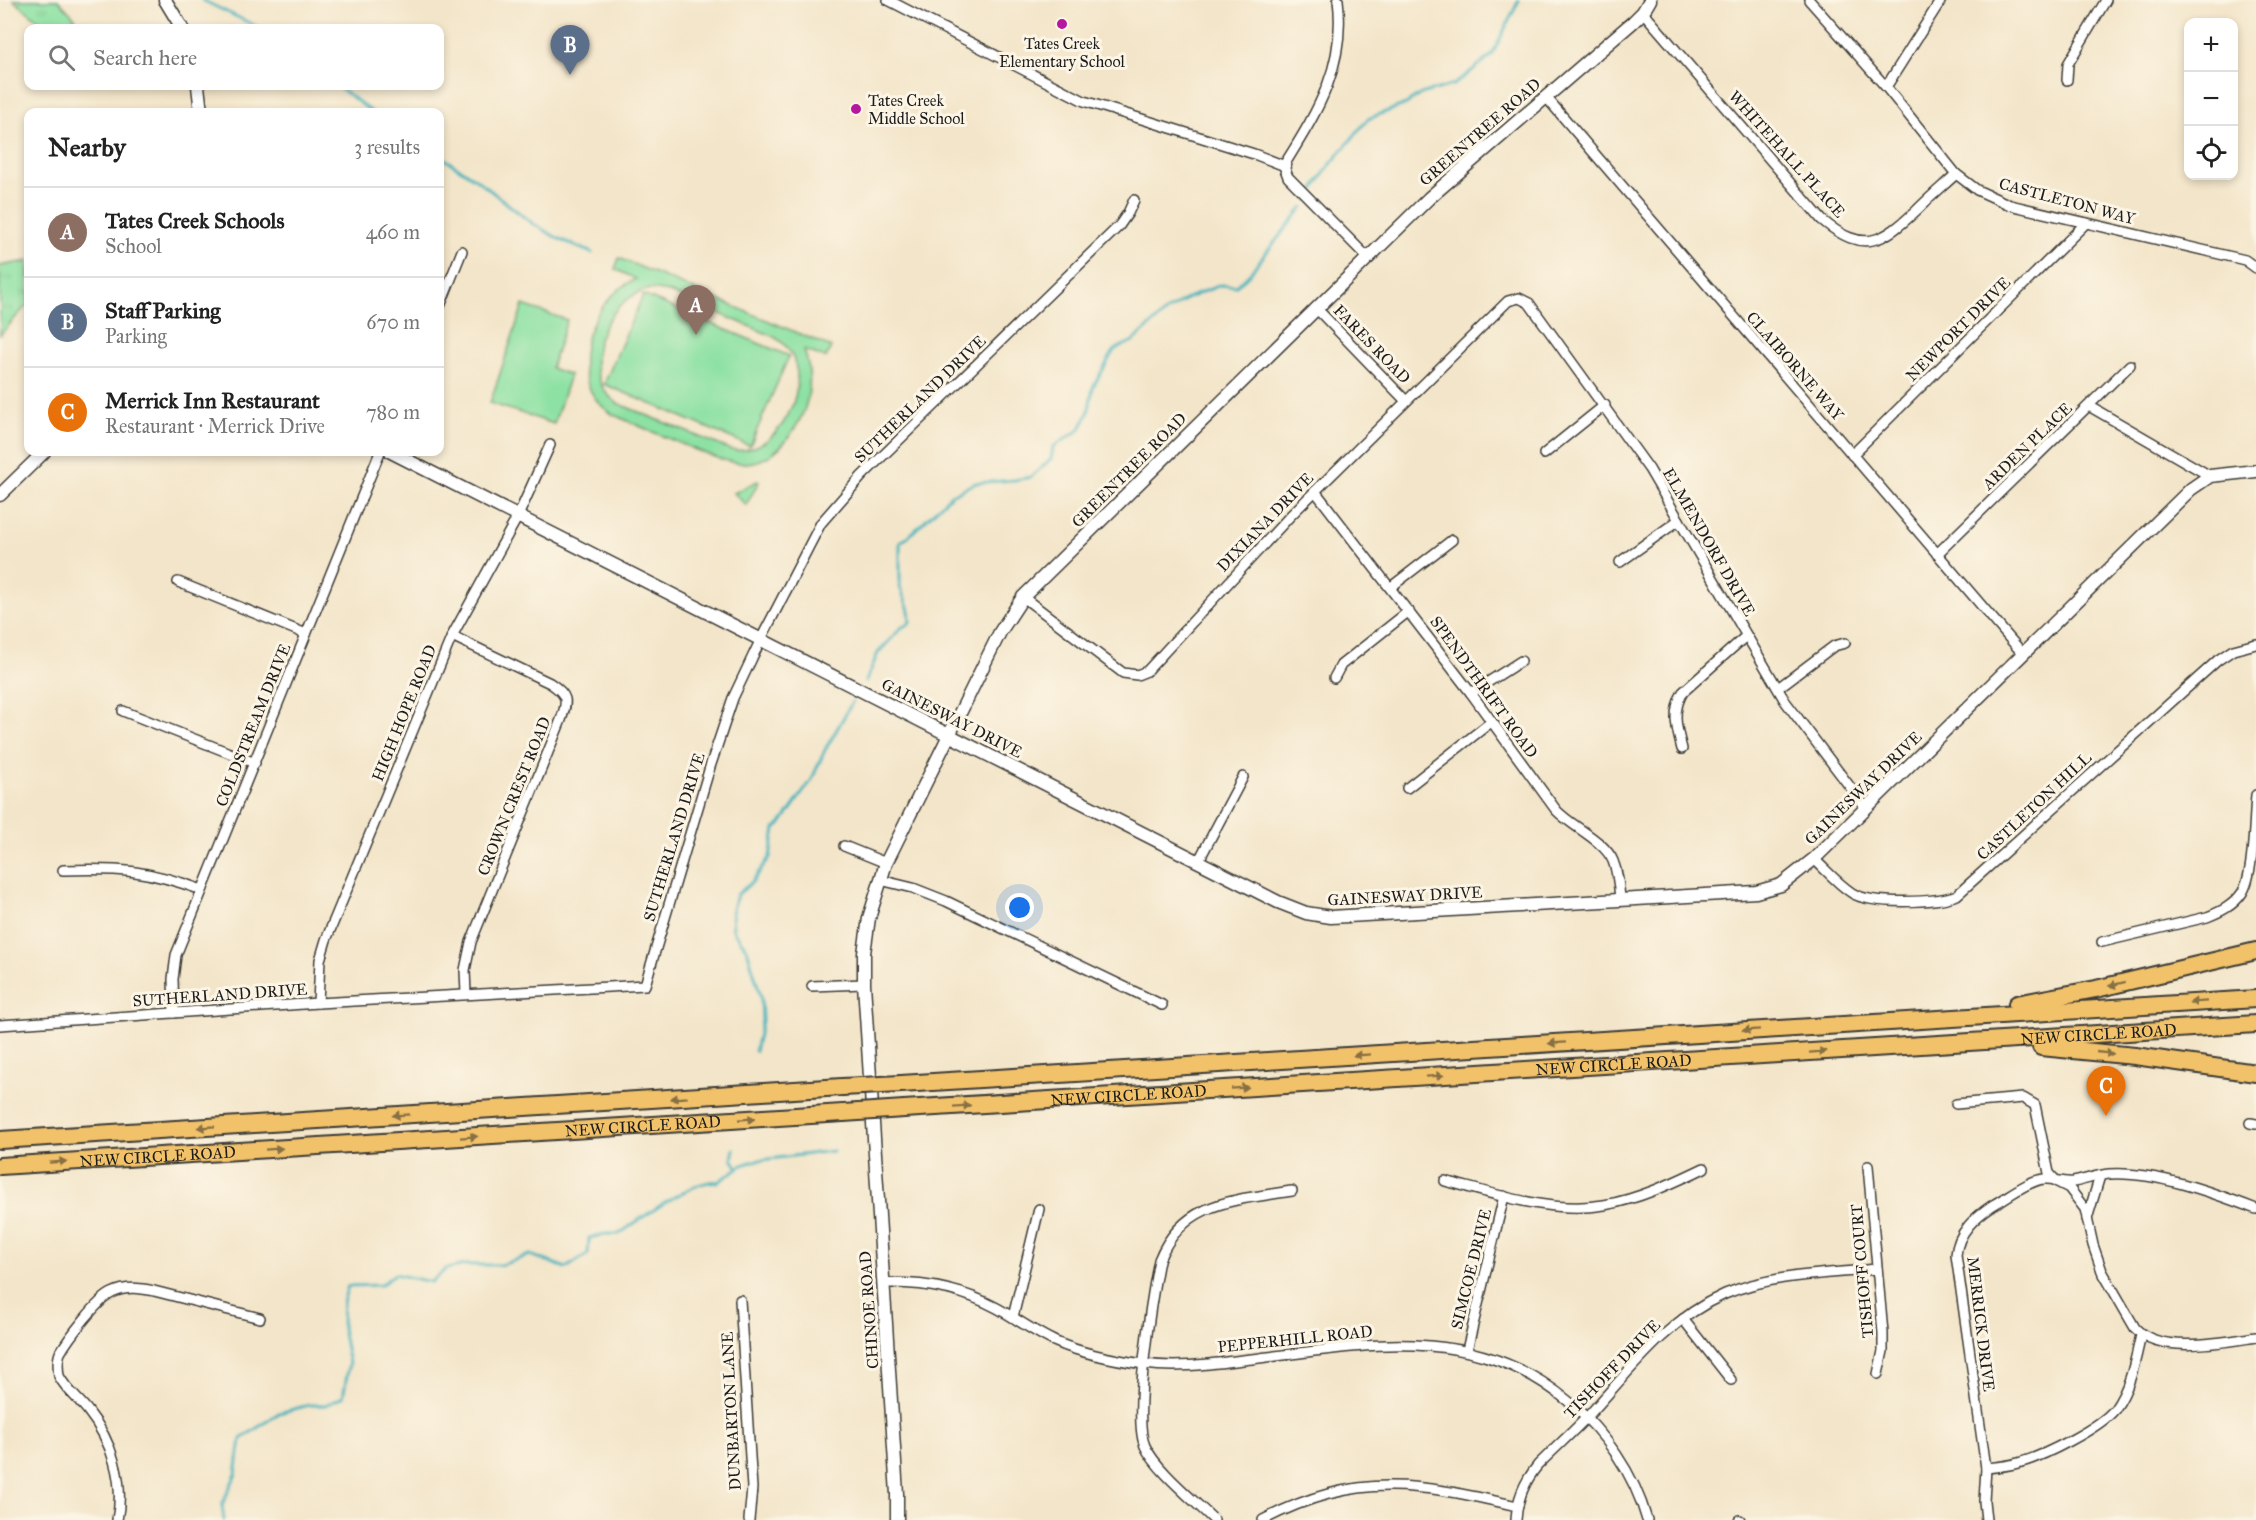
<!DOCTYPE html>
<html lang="en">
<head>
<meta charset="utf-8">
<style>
  body { margin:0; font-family:"IM FELL Great Primer",serif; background:#f6f6f6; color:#222 }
  .controls { position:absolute; right:18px; top:18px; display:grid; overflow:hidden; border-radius:12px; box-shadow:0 3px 9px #0003 }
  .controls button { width:54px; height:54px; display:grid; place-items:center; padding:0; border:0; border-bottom:2px solid #e0e0e0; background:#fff; color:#222; font:30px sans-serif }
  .you { position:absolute; left:1020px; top:908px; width:21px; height:21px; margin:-15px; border:4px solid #fff; border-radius:50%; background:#1a73e8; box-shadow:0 0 0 9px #1a73e833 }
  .badge { display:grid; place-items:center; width:39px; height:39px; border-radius:50%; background:#b5179e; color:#fff; font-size:20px; font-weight:700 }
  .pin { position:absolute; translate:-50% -50px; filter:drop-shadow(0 2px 3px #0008) }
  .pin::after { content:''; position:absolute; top:32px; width:21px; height:18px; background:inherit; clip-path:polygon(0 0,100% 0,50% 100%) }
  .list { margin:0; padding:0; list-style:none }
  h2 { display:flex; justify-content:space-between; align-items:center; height:78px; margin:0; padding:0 24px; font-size:26px }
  h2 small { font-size:20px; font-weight:400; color:#767676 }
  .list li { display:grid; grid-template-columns:39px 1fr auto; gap:18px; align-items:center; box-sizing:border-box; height:90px; padding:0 24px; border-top:2px solid #e0e0e0 }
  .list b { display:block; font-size:22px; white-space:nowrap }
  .list p { margin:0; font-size:20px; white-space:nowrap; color:#767676 }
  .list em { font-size:20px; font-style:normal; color:#767676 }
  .icon { flex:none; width:33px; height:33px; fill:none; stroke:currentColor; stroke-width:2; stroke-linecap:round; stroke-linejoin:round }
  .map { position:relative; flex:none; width:2256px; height:1520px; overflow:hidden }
  .search { position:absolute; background:#fff; box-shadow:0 3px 9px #0003; left:24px; top:24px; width:420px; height:66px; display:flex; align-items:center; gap:15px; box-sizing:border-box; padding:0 21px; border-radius:12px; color:#767676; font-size:22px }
  .panel { position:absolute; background:#fff; box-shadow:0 3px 9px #0003; left:24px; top:108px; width:420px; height:348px; border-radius:12px }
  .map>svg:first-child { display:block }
  .grass { fill:url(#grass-tufts); stroke:#547e60; stroke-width:1.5 }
  .pitch { fill:#8ce1a3; stroke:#547e60; stroke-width:1.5; fill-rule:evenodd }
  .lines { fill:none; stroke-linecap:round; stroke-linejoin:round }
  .stream { stroke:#43b2bd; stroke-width:3 }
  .minor-casing { stroke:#3c3a36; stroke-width:12 }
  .tertiary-casing { stroke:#3c3a36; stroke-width:15 }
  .motorway-casing { stroke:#3c3a36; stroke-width:20 }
  .minor { stroke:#fff; stroke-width:9 }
  .tertiary { stroke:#fff; stroke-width:12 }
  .motorway { stroke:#f2c26a; stroke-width:16 }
  .motorway-bridge-casing { stroke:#3c3a36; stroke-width:20; stroke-linecap:butt }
  .motorway-bridge { stroke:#f2c26a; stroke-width:16 }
  .oneway { fill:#876f43 }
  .poi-dot { fill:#b5179e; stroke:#fcf5e5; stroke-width:2 }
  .labels { text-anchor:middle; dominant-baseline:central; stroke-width:6; stroke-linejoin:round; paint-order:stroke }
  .poi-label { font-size:16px; fill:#1c1c1c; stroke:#fcf5e5 }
  .street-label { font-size:16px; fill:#1c1c1c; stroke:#fcf5e5 }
</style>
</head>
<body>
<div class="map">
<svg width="2256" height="1520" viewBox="0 0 2256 1520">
  <defs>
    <pattern id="grass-tufts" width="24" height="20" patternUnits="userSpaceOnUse" patternTransform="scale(1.5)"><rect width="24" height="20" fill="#8ce1a3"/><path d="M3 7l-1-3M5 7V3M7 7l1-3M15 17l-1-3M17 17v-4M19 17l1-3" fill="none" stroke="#78c08c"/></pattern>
  </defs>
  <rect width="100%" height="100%" fill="#fcf5e5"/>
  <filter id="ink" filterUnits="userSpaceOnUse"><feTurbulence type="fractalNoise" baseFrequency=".0167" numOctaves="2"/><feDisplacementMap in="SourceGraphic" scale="12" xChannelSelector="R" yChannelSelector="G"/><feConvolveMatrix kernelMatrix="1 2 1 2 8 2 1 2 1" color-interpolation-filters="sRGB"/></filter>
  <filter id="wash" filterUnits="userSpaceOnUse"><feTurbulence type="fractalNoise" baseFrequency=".008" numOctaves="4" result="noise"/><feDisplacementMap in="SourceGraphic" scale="24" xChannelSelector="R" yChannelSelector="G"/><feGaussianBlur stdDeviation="1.35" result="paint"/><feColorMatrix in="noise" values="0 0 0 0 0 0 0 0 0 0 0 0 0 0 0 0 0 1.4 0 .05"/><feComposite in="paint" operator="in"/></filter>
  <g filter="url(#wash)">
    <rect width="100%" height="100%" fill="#f3e5c9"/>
    <!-- grass -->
    <g class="grass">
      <path d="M 13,0 L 58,0 L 76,19 L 63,28 L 48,28 Z"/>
      <path d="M 28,261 L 28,304 L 0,335 L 0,266 Z"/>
    </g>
    <!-- pitch -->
    <g class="pitch">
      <path d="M 619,258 L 831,347 L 826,358 L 804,350 C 813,375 811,402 797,425 C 763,480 732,465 682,444 C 659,435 637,425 614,415 C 560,383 585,302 636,279 L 615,269 ZM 650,289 L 669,292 L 770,335 C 826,360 787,458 731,450 L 617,403 C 574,372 603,299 650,289 Z"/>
      <path d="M 643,295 L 789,356 L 750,446 L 604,384 Z"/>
      <path d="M 523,305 L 567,320 L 551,368 L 570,375 L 554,424 L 490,403 Z"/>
      <path d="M 757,481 L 759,482 L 746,505 L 734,493 Z"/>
    </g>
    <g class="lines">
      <!-- stream -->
      <g class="stream">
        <path d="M 202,0 L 260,28"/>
        <path d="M 337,86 L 372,112"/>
        <path d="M 440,156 L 477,180 L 532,223 L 559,239 L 592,253"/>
        <path d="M 1313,191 L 1326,170 L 1368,119 L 1406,104 L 1421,94 L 1455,84 L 1492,55 L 1519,0"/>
        <path d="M 866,681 L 878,653 L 901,628 L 910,623 L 909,610 L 900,587 L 900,542 L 907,538 L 951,495 L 975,483 L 1014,480 L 1031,477 L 1051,459 L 1053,447 L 1079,430 L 1088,414 L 1093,387 L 1114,350 L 1133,341 L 1167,311 L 1188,298 L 1220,285 L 1236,286 L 1245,279 L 1303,207"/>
        <path d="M 755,1051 L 762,1021 L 761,997 L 747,949 L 733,930 L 732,913 L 737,895 L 752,882 L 770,857 L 775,829 L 780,825 L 811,781 L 825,750 L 853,701"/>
        <path d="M 738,1167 L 753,1161 L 833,1151"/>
        <path d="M 224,1520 L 222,1505 L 236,1474 L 241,1439 L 279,1413 L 309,1405 L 326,1405 L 343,1397 L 349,1364 L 342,1328 L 343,1302 L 348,1286 L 381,1285 L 395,1274 L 431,1282 L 446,1269 L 465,1265 L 501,1265 L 530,1255 L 566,1268 L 588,1254 L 589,1238 L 605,1234 L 619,1234 C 638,1221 696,1177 718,1182 L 738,1168 L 732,1159 L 734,1149"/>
      </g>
    </g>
  </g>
  <g filter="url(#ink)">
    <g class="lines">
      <defs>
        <g id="minor">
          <path d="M 888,0 L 1084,101 L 1254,154 L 1285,166"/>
          <path d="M 1338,0 C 1346,64 1319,109 1286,162 L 1285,169 L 1288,177 L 1368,258"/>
          <path d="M 1809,0 L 1886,87 L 1956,174 L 1977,190 L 2010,205 L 2245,260 L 2256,268"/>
          <path d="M 1643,12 L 1822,220 C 1864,255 1883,242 1918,209 C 1930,197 1943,186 1956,174"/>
          <path d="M 2067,80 L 2068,64 L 2106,0"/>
          <path d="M 1886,87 L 1941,0"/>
          <path d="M 1546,97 L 2023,654"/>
          <path d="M 440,306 L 462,251"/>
          <path d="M 1316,308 L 1406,401"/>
          <path d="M 2089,406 L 2210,476"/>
          <path d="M 1544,454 L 1605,405"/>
          <path d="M 1852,455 L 2086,223"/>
          <path d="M 1315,491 L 1471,693 L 1556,810 C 1572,827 1604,840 1613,861 C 1618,873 1619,886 1620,899"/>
          <path d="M 1937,554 L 2130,365"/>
          <path d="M 1620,562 L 1679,520"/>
          <path d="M 178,582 L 306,634"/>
          <path d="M 1391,587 L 1452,540"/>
          <path d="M 1023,597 L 1123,673 L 1137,675 L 1147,671 L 1291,515 L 1508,301 L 1519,298 L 1529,303 L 1649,469 L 1785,701 L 1866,808"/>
          <path d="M 452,636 L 550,683 C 568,695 568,700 561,720 L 471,942 L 465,970 L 466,994"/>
          <path d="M 1334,678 L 1341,665 L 1409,611"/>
          <path d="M 1778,688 L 1834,646 L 1845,643"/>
          <path d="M 1471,693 L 1521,661"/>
          <path d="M 123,711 L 255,763"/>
          <path d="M 1682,749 C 1677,729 1671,712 1683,692 L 1746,636"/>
          <path d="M 1407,788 L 1491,722"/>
          <path d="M 844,846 L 886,863"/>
          <path d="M 1814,859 C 1826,870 1838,884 1852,893 C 1871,905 1936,903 1957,895 L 2218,660 L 2233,650 L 2256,644"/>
          <path d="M 1198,862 L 1243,777"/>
          <path d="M 63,870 C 120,868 148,870 202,890"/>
          <path d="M 880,880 L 913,888 L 946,901 L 1162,1005"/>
          <path d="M 2102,942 L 2207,917 C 2220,912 2233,906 2242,893 C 2254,875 2254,819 2256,795"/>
          <path d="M 812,986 L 864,984"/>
          <path d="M 318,1003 L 320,960 L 326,940 L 452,636 L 518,516 L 550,445"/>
          <path d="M 174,1013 L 173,979 L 176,955 L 380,452"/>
          <path d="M 0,1025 L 318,1003 L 645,985 L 710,767 L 733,698 L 761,639 L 821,523 L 862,476 L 1119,226 L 1128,213 L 1134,200"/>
          <path d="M 1956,1104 L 2023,1098 L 2035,1105 L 2049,1173 L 2057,1182 L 2069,1188 L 2085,1209 L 2093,1245 L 2102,1271 L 2135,1328 C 2160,1355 2223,1342 2256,1337"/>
          <path d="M 2250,1123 L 2256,1124"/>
          <path d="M 1868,1166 L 1883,1333 L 1883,1351 L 1878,1374"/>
          <path d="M 1445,1181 C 1495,1194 1552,1214 1604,1205 C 1639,1199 1673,1183 1704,1168"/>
          <path d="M 2087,1219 L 2100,1176"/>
          <path d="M 884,1283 C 924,1282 962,1289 997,1308 C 1017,1319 1036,1333 1056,1342 C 1083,1354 1115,1360 1144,1364 C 1180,1369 1216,1363 1252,1359 C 1363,1345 1475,1322 1568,1401 C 1605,1432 1634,1473 1647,1520"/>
          <path d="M 740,1300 L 752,1488 L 749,1520"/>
          <path d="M 1013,1317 L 1039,1209"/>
          <path d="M 1683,1319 L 1731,1380"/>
          <path d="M 1467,1350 L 1504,1196"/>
          <path d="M 1986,1468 C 1997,1467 2008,1466 2018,1463 C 2042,1457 2100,1428 2115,1409 C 2131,1386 2135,1361 2141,1335"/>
          <path d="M 117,1520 C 125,1482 112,1441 88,1411 C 79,1399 66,1390 59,1376 C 58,1369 57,1360 60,1353 C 68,1339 98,1299 112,1293 C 126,1286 140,1288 154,1291 L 260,1318"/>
          <path d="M 1214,1520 C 1195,1501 1156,1470 1145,1446 C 1132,1418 1152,1295 1159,1260 C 1183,1200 1237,1200 1292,1191"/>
          <path d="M 1263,1520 C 1358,1471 1418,1483 1517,1506"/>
          <path d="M 1516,1520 C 1517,1499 1524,1482 1538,1465 C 1555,1448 1573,1432 1590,1414 C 1630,1370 1668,1319 1725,1294 C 1772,1274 1827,1274 1877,1269"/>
          <path d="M 1739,1520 L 1740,1520"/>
          <path d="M 1986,1520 L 1984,1501 L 1986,1468 L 1956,1255 C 1958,1232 1975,1217 1993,1205 C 2006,1198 2032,1178 2046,1179 C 2055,1179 2063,1183 2073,1182 C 2085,1180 2097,1175 2109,1174 C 2155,1171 2214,1193 2256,1209"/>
        </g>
        <g id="tertiary">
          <path d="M 165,0 L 182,28"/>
          <path d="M 198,86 L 201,112"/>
          <path d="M 391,452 L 1278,902 L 1306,913 L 1331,917 L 1756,892 L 1781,885 L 1814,859 L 2191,489 L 2210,476 L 2256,471"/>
          <path d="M 0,495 L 44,452"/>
          <path d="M 897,1520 L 897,1494 L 864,984 L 864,953 L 869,918 L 886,863 L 1000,632 L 1023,597 L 1429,198 L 1633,22 L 1643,12 L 1650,0"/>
        </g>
        <g id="motorway">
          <path d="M 2017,1004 L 2096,989 L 2256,951"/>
          <path d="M 2041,1047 L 2135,1056 L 2256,1073"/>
          <path d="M 901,1084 L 2256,999"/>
          <path id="s1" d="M 904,1109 L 2256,1024"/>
          <path d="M 0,1140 L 842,1087"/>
          <path id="s2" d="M 0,1166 L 843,1113"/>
        </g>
      </defs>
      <!-- minor casing -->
      <use href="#minor" class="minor-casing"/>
      <!-- tertiary casing -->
      <use href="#tertiary" class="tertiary-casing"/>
      <!-- motorway casing -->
      <use href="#motorway" class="motorway-casing"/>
      <!-- minor -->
      <use href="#minor" class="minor"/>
      <!-- tertiary -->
      <use href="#tertiary" class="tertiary"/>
      <!-- motorway -->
      <use href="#motorway" class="motorway"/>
      <defs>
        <g id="motorway-bridge">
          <path d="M 842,1087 L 901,1084"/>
          <path d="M 843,1113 L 904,1109"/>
        </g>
      </defs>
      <!-- motorway-bridge casing -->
      <use href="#motorway-bridge" class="motorway-bridge-casing"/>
      <!-- motorway-bridge -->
      <use href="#motorway-bridge" class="motorway-bridge"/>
    </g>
    <!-- one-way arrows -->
    <defs><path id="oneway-solid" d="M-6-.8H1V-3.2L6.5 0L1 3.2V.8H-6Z" transform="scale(1.5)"/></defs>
    <g class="oneway">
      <use href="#oneway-solid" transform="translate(2117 984) rotate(166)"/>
      <use href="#oneway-solid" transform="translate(2198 1002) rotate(176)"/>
      <use href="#oneway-solid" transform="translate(1751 1030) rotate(176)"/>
      <use href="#oneway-solid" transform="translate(1557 1043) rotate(176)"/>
      <use href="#oneway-solid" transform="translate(1818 1052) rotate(-4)"/>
      <use href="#oneway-solid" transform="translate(2105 1053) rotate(6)"/>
      <use href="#oneway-solid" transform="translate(1362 1055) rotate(176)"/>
      <use href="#oneway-solid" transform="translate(1435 1076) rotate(-4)"/>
      <use href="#oneway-solid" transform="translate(1240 1088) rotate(-4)"/>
      <use href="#oneway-solid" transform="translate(679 1098) rotate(176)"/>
      <use href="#oneway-solid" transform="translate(962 1106) rotate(-4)"/>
      <use href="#oneway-solid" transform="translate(401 1115) rotate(176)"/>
      <use href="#oneway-solid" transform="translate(747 1119) rotate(-4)"/>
      <use href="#oneway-solid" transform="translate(206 1127) rotate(176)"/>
      <use href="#oneway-solid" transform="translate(469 1137) rotate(-4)"/>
      <use href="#oneway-solid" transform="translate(274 1149) rotate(-4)"/>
      <use href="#oneway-solid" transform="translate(58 1162) rotate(-4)"/>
    </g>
  </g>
  <!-- markers -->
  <g class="poi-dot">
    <circle cx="1062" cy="24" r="6"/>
    <circle cx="856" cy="109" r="6"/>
  </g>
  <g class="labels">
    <!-- poi labels -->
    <g class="poi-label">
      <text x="1062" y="43">Tates Creek<tspan x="1062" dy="18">Elementary School</tspan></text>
      <text x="868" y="100" text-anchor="start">Tates Creek<tspan x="868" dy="18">Middle School</tspan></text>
    </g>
    <!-- street labels -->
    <g class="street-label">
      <text transform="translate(1480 132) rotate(-41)">GREENTREE ROAD</text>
      <text transform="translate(1787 154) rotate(48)">WHITEHALL PLACE</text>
      <text transform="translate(2067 201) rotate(15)">CASTLETON WAY</text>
      <text transform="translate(1958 329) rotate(-45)">NEWPORT DRIVE</text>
      <text transform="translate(1372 344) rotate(46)">FARES ROAD</text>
      <text transform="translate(1795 366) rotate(49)">CLAIBORNE WAY</text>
      <text transform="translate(920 399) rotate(-44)">SUTHERLAND DRIVE</text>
      <text transform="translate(2027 446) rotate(-44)">ARDEN PLACE</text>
      <text transform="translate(1129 470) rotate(-45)">GREENTREE ROAD</text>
      <text transform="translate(1265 522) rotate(-46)">DIXIANA DRIVE</text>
      <text transform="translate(1709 542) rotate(60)">ELMENDORF DRIVE</text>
      <text transform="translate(1484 687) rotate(54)">SPENDTHRIFT ROAD</text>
      <text transform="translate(404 713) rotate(-68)">HIGH HOPE ROAD</text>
      <text transform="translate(952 718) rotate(27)">GAINESWAY DRIVE</text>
      <text transform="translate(253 725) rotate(-68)">COLDSTREAM DRIVE</text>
      <text transform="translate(1863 788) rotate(-44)">GAINESWAY DRIVE</text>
      <text transform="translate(514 796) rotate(-68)">CROWN CREST ROAD</text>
      <text transform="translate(2034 806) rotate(-43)">CASTLETON HILL</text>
      <text transform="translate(674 837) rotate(-73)">SUTHERLAND DRIVE</text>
      <text transform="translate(1405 896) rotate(-3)">GAINESWAY DRIVE</text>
      <text transform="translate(220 995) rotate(-4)">SUTHERLAND DRIVE</text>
      <text stroke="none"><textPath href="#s1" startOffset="1197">NEW CIRCLE ROAD</textPath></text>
      <text stroke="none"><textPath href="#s1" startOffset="711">NEW CIRCLE ROAD</textPath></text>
      <text stroke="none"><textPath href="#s1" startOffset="225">NEW CIRCLE ROAD</textPath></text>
      <text stroke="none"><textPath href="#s2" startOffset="644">NEW CIRCLE ROAD</textPath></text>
      <text stroke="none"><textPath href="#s2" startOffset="158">NEW CIRCLE ROAD</textPath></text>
      <text transform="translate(1471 1269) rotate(-76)">SIMCOE DRIVE</text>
      <text transform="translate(1862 1271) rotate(-95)">TISHOFF COURT</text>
      <text transform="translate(869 1310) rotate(-94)">CHINOE ROAD</text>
      <text transform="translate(1981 1324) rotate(83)">MERRICK DRIVE</text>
      <text transform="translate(1295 1339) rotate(-6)">PEPPERHILL ROAD</text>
      <text transform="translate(1612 1369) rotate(-46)">TISHOFF DRIVE</text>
      <text transform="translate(731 1411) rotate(-93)">DUNBARTON LANE</text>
    </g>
  </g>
</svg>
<div class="controls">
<button>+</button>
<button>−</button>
<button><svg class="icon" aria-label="locate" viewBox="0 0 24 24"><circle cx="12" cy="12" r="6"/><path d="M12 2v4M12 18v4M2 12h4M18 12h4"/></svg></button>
</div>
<div class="you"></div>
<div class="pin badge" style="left:696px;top:335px;background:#8d6e63">A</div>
<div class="pin badge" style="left:570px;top:75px;background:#5c6f8a">B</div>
<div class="pin badge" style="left:2106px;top:1116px;background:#e8710a">C</div>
<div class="search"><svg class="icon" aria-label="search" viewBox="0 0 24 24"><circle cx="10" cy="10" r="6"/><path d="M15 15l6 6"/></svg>Search here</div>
<section class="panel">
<h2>Nearby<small>3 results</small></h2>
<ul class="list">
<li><span class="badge" style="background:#8d6e63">A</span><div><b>Tates Creek Schools</b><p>School</p></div><em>460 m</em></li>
<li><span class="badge" style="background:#5c6f8a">B</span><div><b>Staff Parking</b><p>Parking</p></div><em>670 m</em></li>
<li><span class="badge" style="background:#e8710a">C</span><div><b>Merrick Inn Restaurant</b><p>Restaurant · Merrick Drive</p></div><em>780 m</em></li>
</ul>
</section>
</div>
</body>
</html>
